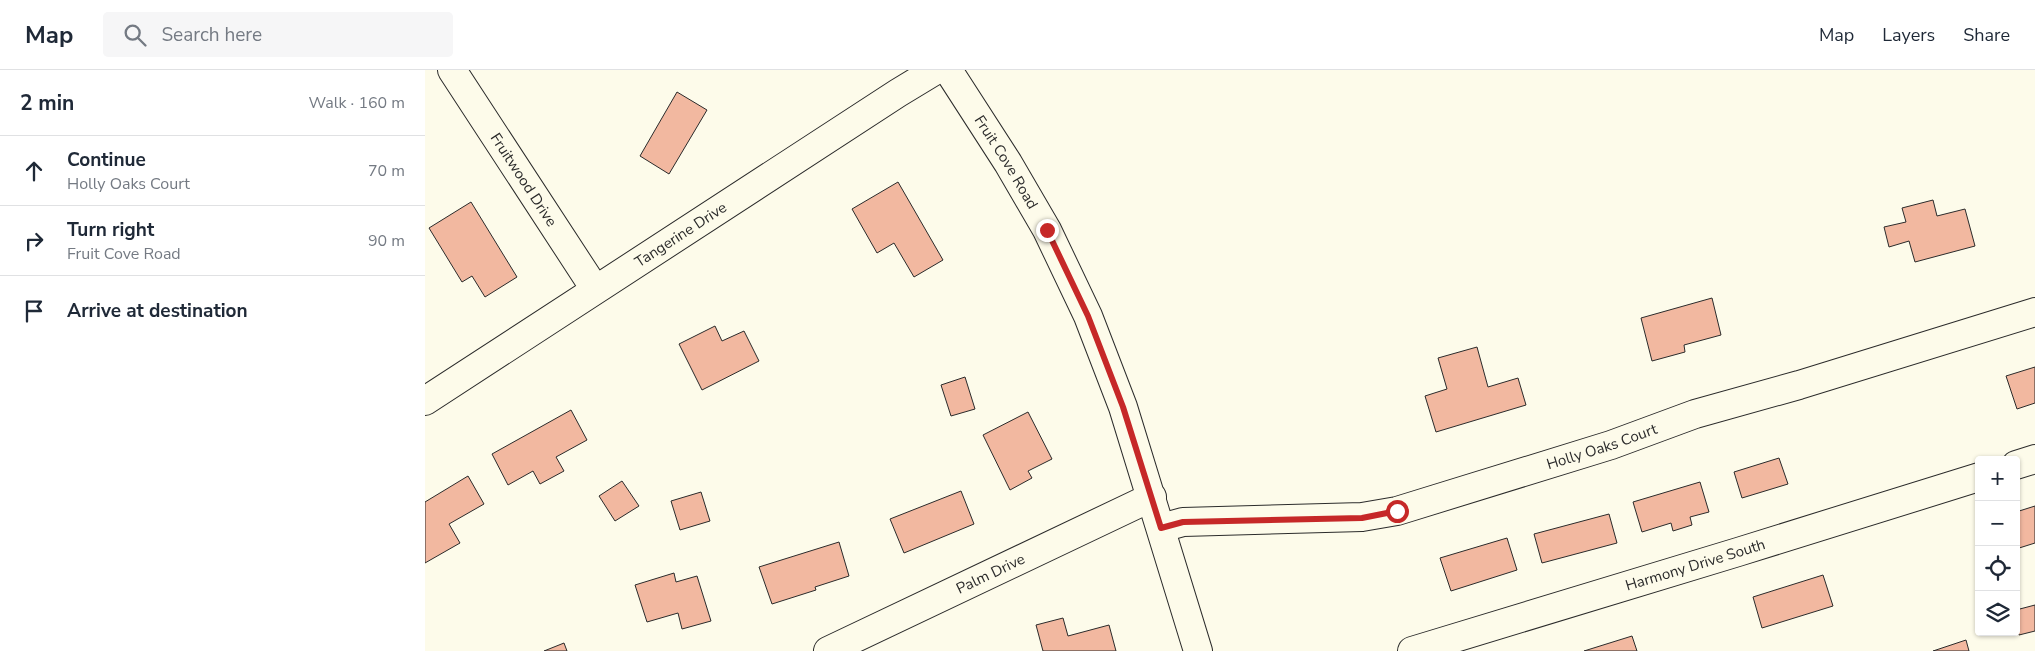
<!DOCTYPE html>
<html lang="en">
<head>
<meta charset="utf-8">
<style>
  body { margin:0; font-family:"Nunito Sans",sans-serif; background:#f6f6f7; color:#1f2937 }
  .controls { position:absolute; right:15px; bottom:15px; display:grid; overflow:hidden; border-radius:5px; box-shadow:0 1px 4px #0004 }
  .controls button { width:45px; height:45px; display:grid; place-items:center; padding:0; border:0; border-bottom:1px solid #e0e1e3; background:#fff; color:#1f2937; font:25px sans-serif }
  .stop { position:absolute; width:15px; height:15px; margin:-11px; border:4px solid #c62828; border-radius:50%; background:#fff }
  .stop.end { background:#c62828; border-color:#fff; box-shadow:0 1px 5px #0008 }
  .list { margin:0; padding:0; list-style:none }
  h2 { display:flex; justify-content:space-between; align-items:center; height:65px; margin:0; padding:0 20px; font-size:21px }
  h2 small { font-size:16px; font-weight:400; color:#747a83 }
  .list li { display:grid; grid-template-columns:32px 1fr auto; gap:15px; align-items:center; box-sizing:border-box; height:70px; padding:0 20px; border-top:1px solid #e0e1e3 }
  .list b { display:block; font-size:19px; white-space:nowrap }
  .list p { margin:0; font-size:16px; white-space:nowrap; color:#747a83 }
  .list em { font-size:16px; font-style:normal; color:#747a83 }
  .icon { flex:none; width:28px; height:28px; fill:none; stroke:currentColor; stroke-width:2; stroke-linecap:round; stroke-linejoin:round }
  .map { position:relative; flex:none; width:1610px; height:581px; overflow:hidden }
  header { display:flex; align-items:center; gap:30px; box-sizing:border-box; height:70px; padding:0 25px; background:#fff; border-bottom:1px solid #e0e1e3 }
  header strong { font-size:24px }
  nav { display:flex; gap:28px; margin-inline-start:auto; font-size:18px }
  .search { width:350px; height:45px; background:#f6f6f7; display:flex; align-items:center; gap:12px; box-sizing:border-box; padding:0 18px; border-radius:5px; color:#747a83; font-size:19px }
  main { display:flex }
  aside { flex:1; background:#fff }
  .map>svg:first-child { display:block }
  .building { fill:#f2b8a0; stroke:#2b2b2b }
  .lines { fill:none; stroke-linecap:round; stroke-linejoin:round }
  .minor-casing { stroke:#2b2b2b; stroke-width:30 }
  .minor { stroke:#fdfbea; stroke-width:28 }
  .route { stroke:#c62828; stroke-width:6 }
  .labels { text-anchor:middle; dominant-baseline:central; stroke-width:4; stroke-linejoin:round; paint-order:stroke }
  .street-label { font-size:15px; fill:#2b2b2b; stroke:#fdfbea }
</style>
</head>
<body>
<header>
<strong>Map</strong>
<div class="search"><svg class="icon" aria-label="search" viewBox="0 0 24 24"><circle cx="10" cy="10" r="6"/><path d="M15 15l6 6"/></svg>Search here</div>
<nav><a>Map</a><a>Layers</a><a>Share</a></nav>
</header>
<main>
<aside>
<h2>2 min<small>Walk · 160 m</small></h2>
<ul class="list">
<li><svg class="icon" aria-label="ahead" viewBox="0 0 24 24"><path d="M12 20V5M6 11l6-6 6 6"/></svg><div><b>Continue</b><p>Holly Oaks Court</p></div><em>70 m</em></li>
<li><svg class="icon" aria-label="right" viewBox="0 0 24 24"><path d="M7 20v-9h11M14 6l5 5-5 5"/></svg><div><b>Turn right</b><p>Fruit Cove Road</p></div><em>90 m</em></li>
<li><svg class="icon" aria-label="arrive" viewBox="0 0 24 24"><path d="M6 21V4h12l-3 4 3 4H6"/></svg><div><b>Arrive at destination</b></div></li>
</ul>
</aside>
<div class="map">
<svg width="1610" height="581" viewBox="0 0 1610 581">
  <rect width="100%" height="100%" fill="#fdfbea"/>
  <!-- building -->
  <g class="building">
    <path d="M 252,22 L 282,40 L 244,104 L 215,86 Z"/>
    <path d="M 473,112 L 518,190 L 489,207 L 469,173 L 452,183 L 427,139 Z"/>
    <path d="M 1508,130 L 1512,146 L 1540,139 L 1550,176 L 1490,192 L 1484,171 L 1464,177 L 1459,157 L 1481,152 L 1477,138 Z"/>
    <path d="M 46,132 L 92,207 L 60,227 L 47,206 L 37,212 L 4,158 Z"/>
    <path d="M 1287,228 L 1296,265 L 1259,275 L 1260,282 L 1227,291 L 1216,248 Z"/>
    <path d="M 290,256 L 297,271 L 319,261 L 334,291 L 277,320 L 254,274 Z"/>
    <path d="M 1052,277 L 1063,317 L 1093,308 L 1101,335 L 1011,362 L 1000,326 L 1022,319 L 1013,288 Z"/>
    <path d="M 1610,297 L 1610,333 L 1592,339 L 1581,306 Z"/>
    <path d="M 540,307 L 550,339 L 526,346 L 516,315 Z"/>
    <path d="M 146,340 L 162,370 L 131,387 L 139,401 L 115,414 L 108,401 L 83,415 L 67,384 Z"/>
    <path d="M 603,342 L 627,389 L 603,401 L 607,408 L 585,420 L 558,365 Z"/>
    <path d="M 1354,388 L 1363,414 L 1317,428 L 1309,402 Z"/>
    <path d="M 43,406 L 59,434 L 24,454 L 35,473 L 0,493 L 0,432 Z"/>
    <path d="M 197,411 L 214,436 L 190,451 L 174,426 Z"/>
    <path d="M 1275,412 L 1284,442 L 1265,447 L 1267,455 L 1248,461 L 1246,453 L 1217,462 L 1208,432 Z"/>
    <path d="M 536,421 L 549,454 L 479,483 L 465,449 Z"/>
    <path d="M 276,422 L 285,451 L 255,460 L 246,431 Z"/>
    <path d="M 1610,436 L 1610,473 L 1591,479 L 1591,442 Z"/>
    <path d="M 1184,444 L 1192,473 L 1117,493 L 1109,464 Z"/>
    <path d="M 1082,468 L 1092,500 L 1026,521 L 1015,488 Z"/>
    <path d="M 414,472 L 424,506 L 390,517 L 391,520 L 347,534 L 334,497 Z"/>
    <path d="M 249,503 L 251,512 L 272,506 L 286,551 L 257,559 L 253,543 L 222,552 L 210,515 Z"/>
    <path d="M 1398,505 L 1408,536 L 1337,558 L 1328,527 Z"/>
    <path d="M 1610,535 L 1610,561 L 1594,565 L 1591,554 L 1591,540 Z"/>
    <path d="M 638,548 L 643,566 L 684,555 L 691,581 L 618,581 L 611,555 Z"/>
    <path d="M 1207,566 L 1212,581 L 1159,581 Z"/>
    <path d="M 1541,570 L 1544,581 L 1508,581 Z"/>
    <path d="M 139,573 L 142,581 L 119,581 Z"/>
  </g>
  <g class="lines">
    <defs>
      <g id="minor">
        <path id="s1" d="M 27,0 L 170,219"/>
        <path id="s2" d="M 523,0 L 583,93 L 622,160 L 663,246 L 698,337 L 773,581"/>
        <path id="s3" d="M 0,331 L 473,23 L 511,0"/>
        <path d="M 1591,395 L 1610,389"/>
        <path id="s4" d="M 736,458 L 758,452 L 937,447 L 972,441 L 1186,375 L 1270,344 L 1374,315 L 1610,242"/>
        <path id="s5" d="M 403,581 L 727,427"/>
        <path id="s6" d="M 987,581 L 1313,482 L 1554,407"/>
      </g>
    </defs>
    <!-- minor casing -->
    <use href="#minor" class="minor-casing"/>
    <!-- minor -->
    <use href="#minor" class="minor"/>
  </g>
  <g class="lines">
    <!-- route -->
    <path class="route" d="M 622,160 L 663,246 L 698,337 L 736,458 L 758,452 L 937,448 L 972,441"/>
  </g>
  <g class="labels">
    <!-- street labels -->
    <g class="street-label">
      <text stroke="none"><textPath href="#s2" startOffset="109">Fruit Cove Road</textPath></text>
      <text stroke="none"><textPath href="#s1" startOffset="131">Fruitwood Drive</textPath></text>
      <text stroke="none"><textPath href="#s3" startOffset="305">Tangerine Drive</textPath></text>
      <text stroke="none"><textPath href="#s4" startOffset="452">Holly Oaks Court</textPath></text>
      <text stroke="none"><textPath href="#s6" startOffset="296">Harmony Drive South</textPath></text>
      <text stroke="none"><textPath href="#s5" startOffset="180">Palm Drive</textPath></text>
    </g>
  </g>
</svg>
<div class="controls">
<button>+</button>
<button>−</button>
<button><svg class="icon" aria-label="locate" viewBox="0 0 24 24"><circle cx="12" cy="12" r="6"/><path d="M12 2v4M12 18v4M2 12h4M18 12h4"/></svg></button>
<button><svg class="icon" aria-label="layers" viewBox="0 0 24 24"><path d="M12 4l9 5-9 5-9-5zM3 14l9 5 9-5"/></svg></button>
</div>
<div class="stop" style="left:972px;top:441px"></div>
<div class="stop end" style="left:622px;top:160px"></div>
</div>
</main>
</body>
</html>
